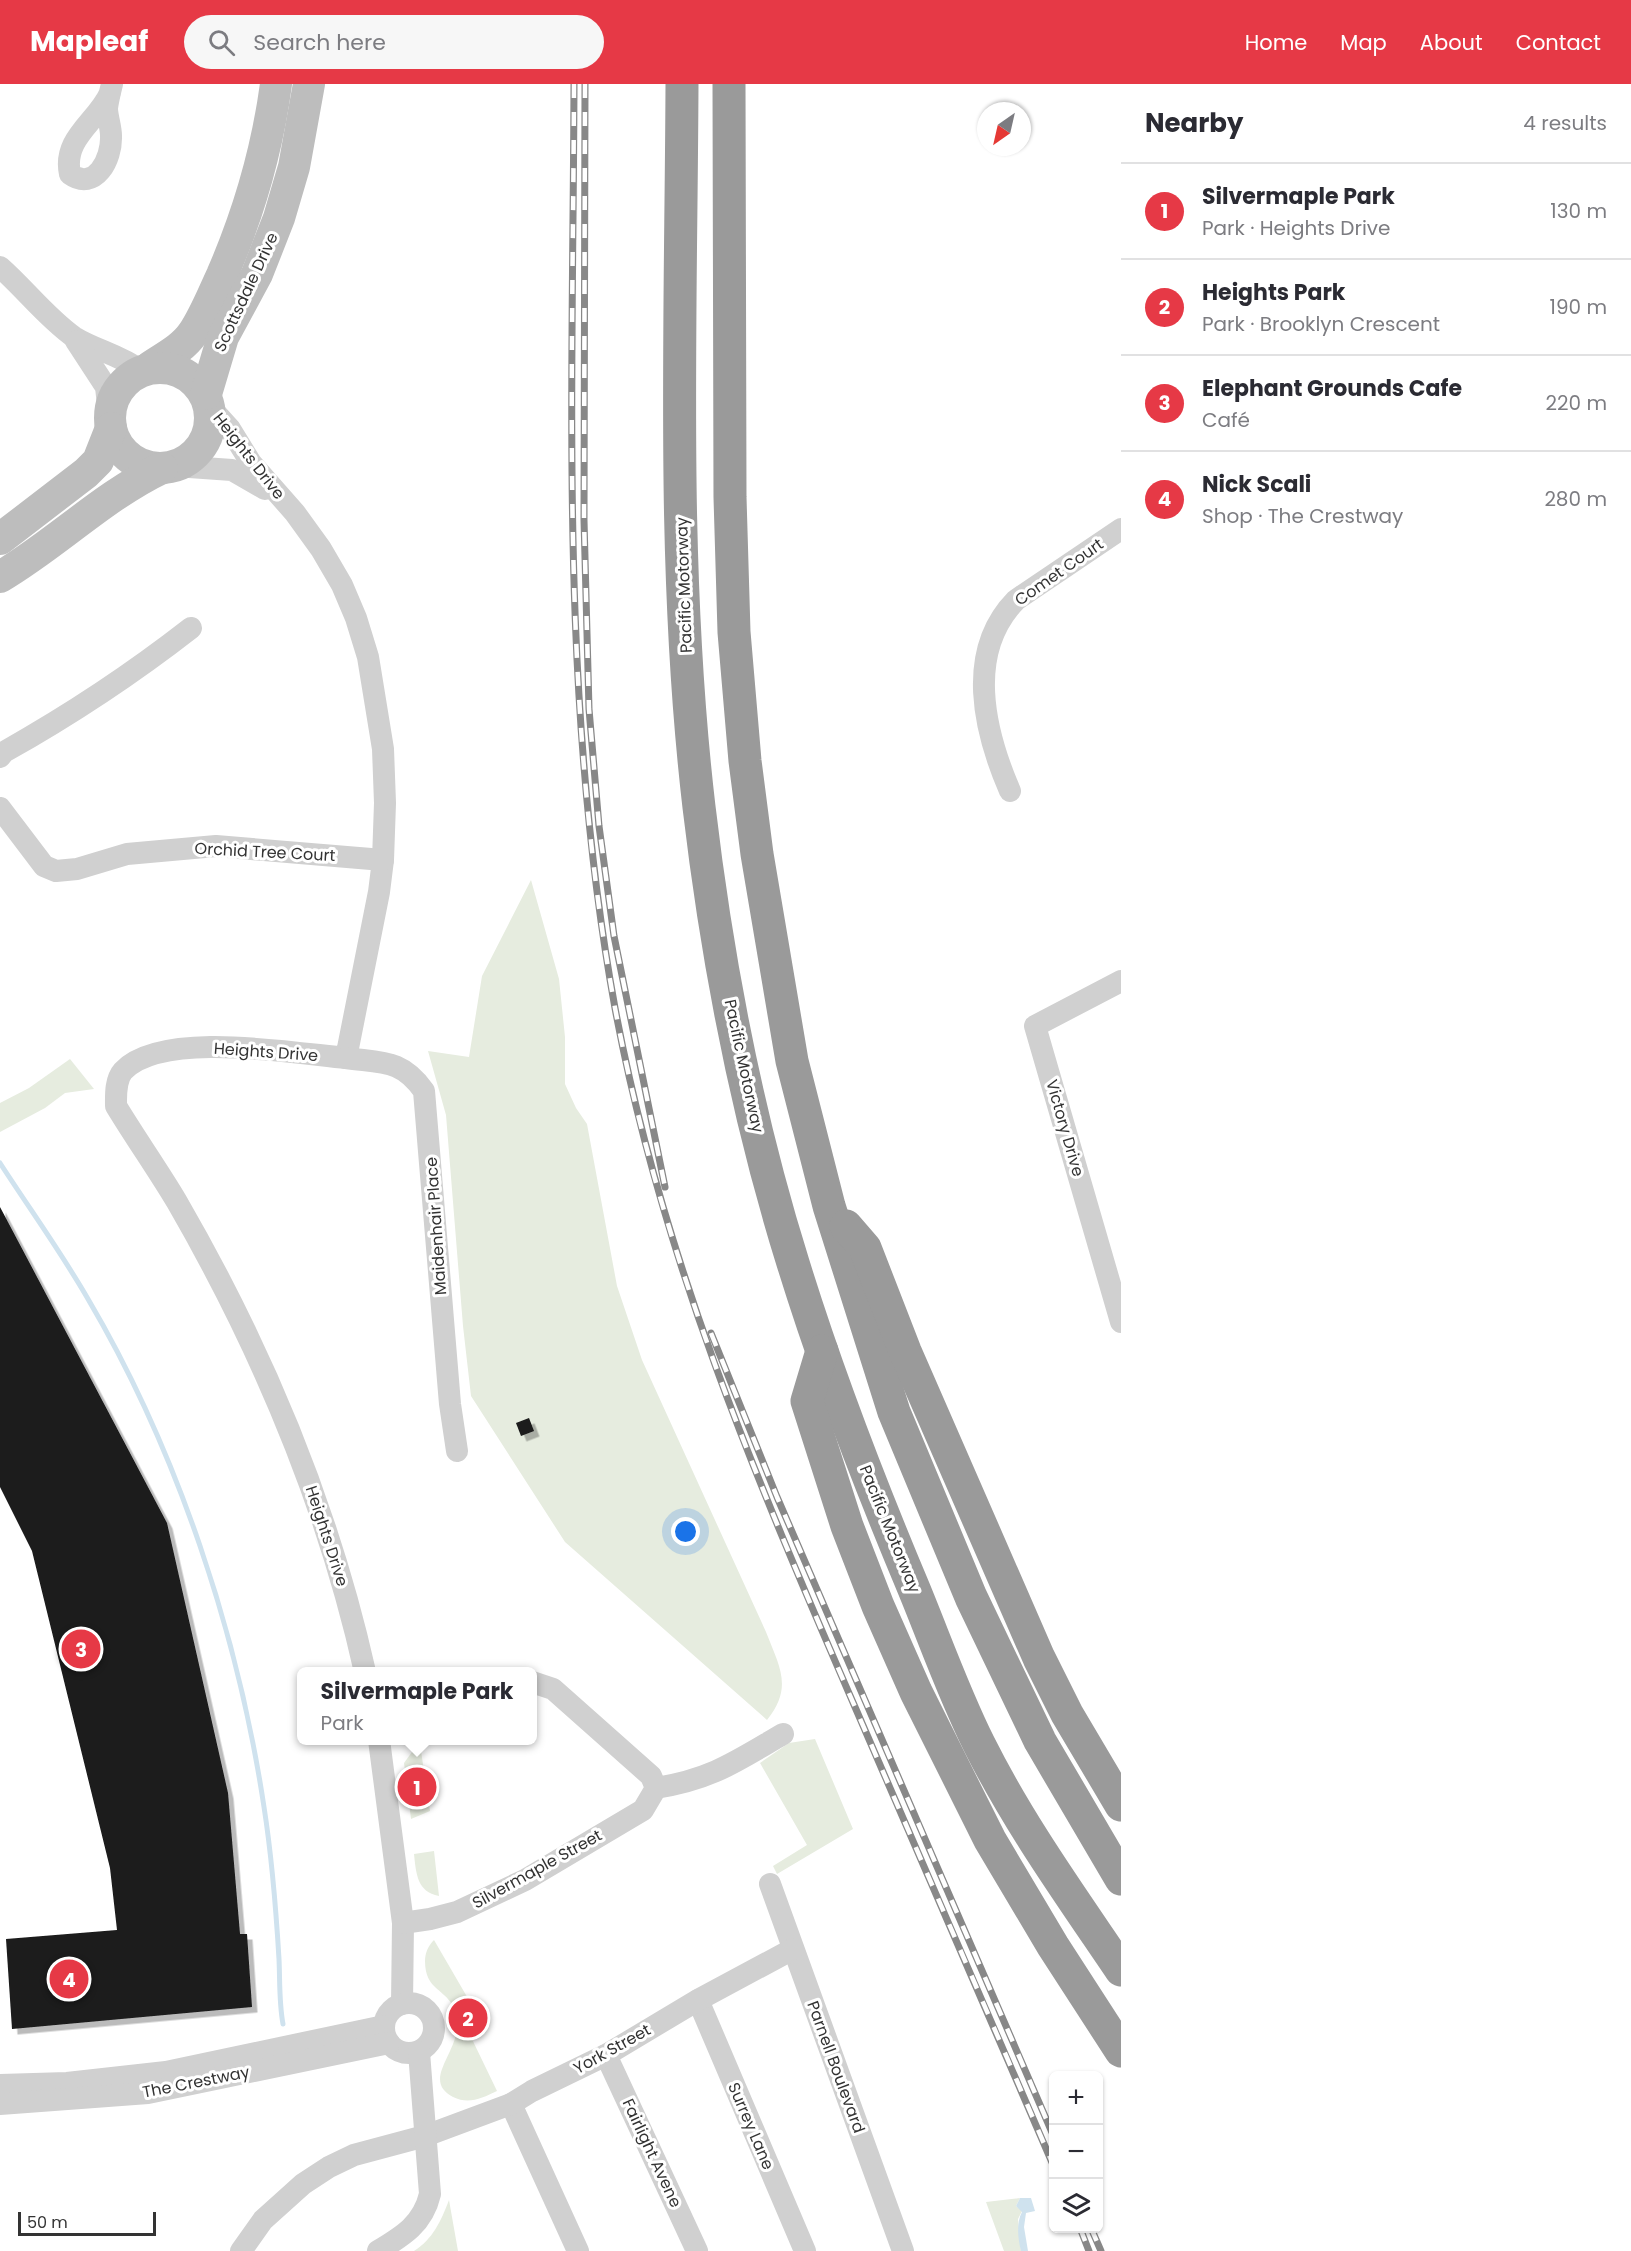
<!DOCTYPE html>
<html lang="en">
<head>
<meta charset="utf-8">
<style>
  body { margin:0; font-family:Poppins,sans-serif; background:#f7f7f7; color:#2b2b33 }
  .controls { position:absolute; right:18px; bottom:18px; display:grid; overflow:hidden; border-radius:9px; box-shadow:0 2px 4px #0004 }
  .controls button { width:54px; height:54px; display:grid; place-items:center; padding:0; border:0; border-bottom:2px solid #e1e1e2; background:#fff; color:#2b2b33; font:30px sans-serif }
  .compass { position:absolute; left:977px; top:18px; width:54px; height:54px; border-radius:50%; background:#fff; box-shadow:0 2px 4px #0004; rotate:214deg }
  .scale { position:absolute; left:18px; bottom:15px; width:138px; box-sizing:border-box; padding-left:6px; border:3px solid #333; border-top:0; font-size:16px; line-height:21px; white-space:nowrap; color:#333; -webkit-text-stroke:4px #fff; paint-order:stroke }
  .you { position:absolute; left:686px; top:1448px; width:21px; height:21px; margin:-15px; border:4px solid #fff; border-radius:50%; background:#1a73e8; box-shadow:0 0 0 9px #1a73e833 }
  .badge { display:grid; place-items:center; width:39px; height:39px; border-radius:50%; background:#e63946; color:#fff; font-size:20px; font-weight:700 }
  .pin { position:absolute; translate:-50% -50%; border:3px solid #fff; box-shadow:0 2px 6px #0006 }
  .popup { position:absolute; left:297px; top:1583px; width:240px; height:78px; box-sizing:border-box; display:grid; place-content:center; border-radius:9px; background:#fff; filter:drop-shadow(0 2px 4px #0005); font-size:20px; white-space:nowrap; color:#7c7c81 }
  .popup b { font-size:22px; color:#2b2b33 }
  .popup::after { content:''; position:absolute; left:50%; top:100%; margin-left:-12px; border:12px solid transparent; border-top-color:#fff }
  .list { margin:0; padding:0; list-style:none }
  h2 { display:flex; justify-content:space-between; align-items:center; height:78px; margin:0; padding:0 24px; font-size:26px }
  h2 small { font-size:20px; font-weight:400; color:#7c7c81 }
  .list li { display:grid; grid-template-columns:39px 1fr auto; gap:18px; align-items:center; box-sizing:border-box; height:96px; padding:0 24px; border-top:2px solid #e1e1e2 }
  .list b { display:block; font-size:22px; white-space:nowrap }
  .list p { margin:0; font-size:20px; white-space:nowrap; color:#7c7c81 }
  .list em { font-size:20px; font-style:normal; color:#7c7c81 }
  .icon { flex:none; width:33px; height:33px; fill:none; stroke:currentColor; stroke-width:2; stroke-linecap:round; stroke-linejoin:round }
  .map { position:relative; flex:none; width:1121px; height:2167px; overflow:hidden }
  header { display:flex; align-items:center; gap:36px; box-sizing:border-box; height:84px; padding:0 30px; background:#e63946; color:#fff }
  header strong { font-size:28px }
  nav { display:flex; gap:33px; margin-inline-start:auto; font-size:21px }
  .search { width:420px; height:54px; background:#f7f7f7; display:flex; align-items:center; gap:15px; box-sizing:border-box; padding:0 21px; border-radius:33px; color:#7c7c81; font-size:22px }
  main { display:flex }
  aside { flex:1; background:#fff }
  .map>svg:first-child { display:block }
  .green { fill:#e6ecdf }
  .water { fill:#cfe2ee }
  .lines { fill:none; stroke-linecap:round; stroke-linejoin:round }
  .stream { stroke:#cfe2ee; stroke-width:5 }
  .building { fill:#1a1a1a; filter:url(#shadow) }
  .minor { stroke:#d0d0d0; stroke-width:22 }
  .secondary { stroke:#bdbdbd; stroke-width:32 }
  .motorway { stroke:#9a9a9a; stroke-width:33 }
  .rail-casing { stroke:#888; stroke-width:7 }
  .rail { stroke:#fff; stroke-width:4.5; stroke-dasharray:14; stroke-linecap:butt }
  .labels { text-anchor:middle; dominant-baseline:central; stroke-width:6; stroke-linejoin:round; paint-order:stroke }
  .street-label { font-size:16px; fill:#333; stroke:#fff }
</style>
</head>
<body>
<header>
<strong>Mapleaf</strong>
<div class="search"><svg class="icon" aria-label="search" viewBox="0 0 24 24"><circle cx="10" cy="10" r="6"/><path d="M15 15l6 6"/></svg>Search here</div>
<nav><a>Home</a><a>Map</a><a>About</a><a>Contact</a></nav>
</header>
<main>
<div class="map">
<svg width="1121" height="2167" viewBox="0 0 1121 2167">
  <defs>
    <filter id="shadow"><feDropShadow dx="5.5" dy="5.5" stdDeviation="0" flood-color="#0004"/></filter>
  </defs>
  <rect width="100%" height="100%" fill="#fff"/>
  <!-- green -->
  <g class="green">
    <path d="M 531,796 L 559,895 L 565,953 L 565,1000 L 576,1024 L 587,1040 L 617,1202 L 642,1276 L 766,1548 C 780,1584 793,1603 767,1636 L 565,1458 L 471,1312 L 463,1242 L 446,1031 L 428,967 L 469,973 L 482,892 Z"/>
    <path d="M 70,975 L 94,1005 L 65,1009 L 45,1024 L 0,1048 L 0,1019 L 29,1004 Z"/>
    <path d="M 815,1655 L 853,1745 L 777,1790 L 773,1782 L 807,1761 L 760,1679 L 789,1659 Z"/>
    <path d="M 421,1667 L 430,1727 L 411,1735 L 404,1679 L 412,1668 Z"/>
    <path d="M 434,1767 L 439,1812 C 417,1808 416,1789 414,1770 Z"/>
    <path d="M 434,1856 L 484,1942 L 470,1951 L 497,2007 C 482,2014 469,2021 453,2013 C 417,1994 469,1963 455,1926 C 446,1904 425,1907 425,1877 C 425,1869 428,1862 434,1856 Z"/>
    <path d="M 1020,2114 L 1016,2122 L 1022,2127 L 1018,2135 L 1021,2167 L 1004,2167 L 986,2118 Z"/>
    <path d="M 449,2116 L 458,2167 L 414,2167 C 433,2155 441,2137 449,2116 Z"/>
  </g>
  <!-- water -->
  <path class="water" d="M 1020,2114 L 1031,2114 L 1035,2127 L 1026,2129 L 1024,2143 L 1028,2167 L 1021,2167 C 1018,2155 1016,2139 1022,2128 L 1016,2122 Z"/>
  <g class="lines">
    <!-- stream -->
    <path class="stream" d="M 0,1079 C 29,1124 61,1168 88,1215 C 177,1366 238,1550 264,1723 C 272,1774 276,1825 279,1875 C 280,1897 279,1919 283,1940"/>
  </g>
  <!-- building -->
  <g class="building">
    <path d="M 0,1123 L 167,1439 L 228,1709 L 240,1850 L 247,1850 L 252,1923 L 12,1945 L 6,1855 L 117,1846 L 110,1784 L 32,1467 L 0,1403 Z"/>
    <path d="M 529,1334 L 534,1347 L 521,1352 L 516,1339 Z"/>
  </g>
  <g class="lines">
    <!-- minor -->
    <g class="minor">
      <path d="M 110,9 C 98,37 62,54 70,90 C 95,108 112,75 111,52 C 111,42 107,33 107,24 C 108,16 110,8 112,0"/>
      <path d="M 0,183 C 25,205 47,234 74,253 C 95,266 120,271 140,286"/>
      <path d="M 76,257 L 106,303 L 109,330"/>
      <path d="M 211,324 L 230,345 L 251,379 L 295,429 L 321,465 L 342,501 L 356,534 L 368,573 L 383,665 L 385,719 L 383,776 L 379,808 L 346,974 C 293,969 162,946 123,987 C 115,996 116,1012 116,1022 C 136,1055 158,1086 177,1118 C 262,1265 328,1422 365,1588"/>
      <path d="M 175,382 L 232,386 L 265,405"/>
      <path d="M 0,673 L 4,668 C 70,631 132,590 191,544"/>
      <path d="M 1010,707 C 984,647 965,568 1016,516 L 1121,445"/>
      <path d="M 0,724 L 44,782 L 56,787 L 77,785 L 127,770 L 216,762 L 383,776"/>
      <path d="M 1121,897 L 1035,942 L 1121,1238"/>
      <path d="M 346,974 C 382,979 402,975 424,1007 L 450,1320 L 457,1367"/>
      <path d="M 379,1656 L 403,1839 L 402,1920"/>
      <path d="M 656,1704 C 712,1695 735,1678 783,1650"/>
      <path d="M 770,1800 L 903,2167"/>
      <path d="M 403,1839 L 430,1835 L 457,1828 L 525,1796 L 643,1726 L 656,1704 L 651,1692 L 553,1605 L 532,1598"/>
      <path d="M 698,1916 L 805,2167"/>
      <circle cx="409" cy="1944" r="25"/>
      <path d="M 606,1971 L 697,2167"/>
      <path d="M 0,2001 L 67,1999 L 166,1988 L 384,1942"/>
      <path d="M 0,2020 L 148,2009 L 389,1959"/>
      <path d="M 511,2020 L 578,2167"/>
      <path d="M 241,2167 L 263,2136 L 303,2100 L 329,2083 L 354,2071 L 425,2052 L 511,2020 L 532,2007 L 606,1971 L 698,1916 L 793,1865"/>
      <path d="M 378,2167 C 403,2152 423,2140 430,2110 L 419,1968"/>
    </g>
    <!-- secondary -->
    <g class="secondary">
      <path d="M 150,283 C 165,273 183,264 193,249 C 205,231 213,210 222,191 C 249,129 267,67 276,0"/>
      <circle cx="160" cy="334" r="50"/>
      <path d="M 206,310 L 223,253 L 257,190 L 279,134 L 294,83 L 309,0"/>
      <path d="M 0,455 L 86,389 L 98,377 L 111,344"/>
      <path d="M 0,493 C 56,460 103,412 162,384"/>
    </g>
    <!-- motorway -->
    <g class="motorway">
      <path d="M 682,0 C 681,241 671,484 699,723 C 717,876 747,1032 793,1179 C 827,1289 869,1398 914,1505 C 935,1556 954,1610 979,1660 C 1019,1740 1071,1812 1121,1886"/>
      <path d="M 729,0 L 730,413 L 734,548 L 745,677 L 757,770 L 792,977 L 829,1122 L 894,1328 L 971,1513 L 1040,1657 L 1121,1795"/>
      <path d="M 846,1142 L 865,1164 L 905,1267 L 1039,1574 L 1067,1630 L 1121,1721"/>
      <path d="M 822,1267 L 807,1317 L 847,1442 L 878,1522 L 916,1608 L 990,1756 L 1053,1862 L 1121,1967"/>
    </g>
    <defs>
      <g id="rail">
        <path d="M 574,0 C 573,310 559,617 615,924 C 661,1171 755,1393 855,1623 C 921,1776 988,1929 1054,2083"/>
        <path d="M 585,0 L 584,436 L 589,625 L 599,742 L 614,852 L 665,1103"/>
        <path d="M 711,1249 L 777,1413 L 1054,2053"/>
        <path d="M 1080,2144 L 1089,2167"/>
        <path d="M 1091,2144 L 1101,2167"/>
      </g>
    </defs>
    <!-- rail casing -->
    <use href="#rail" class="rail-casing"/>
    <!-- rail -->
    <use href="#rail" class="rail"/>
  </g>
  <g class="labels">
    <!-- street labels -->
    <g class="street-label">
      <text transform="translate(246 208) rotate(-65)">Scottsdale Drive</text>
      <text transform="translate(249 372) rotate(52)">Heights Drive</text>
      <text transform="translate(1059 488) rotate(-35)">Comet Court</text>
      <text transform="translate(684 501) rotate(-92)">Pacific Motorway</text>
      <text transform="translate(265 768) rotate(3)">Orchid Tree Court</text>
      <text transform="translate(266 968) rotate(4)">Heights Drive</text>
      <text transform="translate(744 982) rotate(78)">Pacific Motorway</text>
      <text transform="translate(1065 1044) rotate(74)">Victory Drive</text>
      <text transform="translate(436 1142) rotate(-94)">Maidenhair Place</text>
      <text transform="translate(890 1445) rotate(68)">Pacific Motorway</text>
      <text transform="translate(327 1452) rotate(72)">Heights Drive</text>
      <text transform="translate(537 1785) rotate(-29)">Silvermaple Street</text>
      <text transform="translate(612 1965) rotate(-29)">York Street</text>
      <text transform="translate(836 1983) rotate(70)">Parnell Boulevard</text>
      <text transform="translate(196 1998) rotate(-11)">The Crestway</text>
      <text transform="translate(751 2042) rotate(67)">Surrey Lane</text>
      <text transform="translate(652 2069) rotate(65)">Fairlight Avene</text>
    </g>
  </g>
</svg>
<div class="controls">
<button>+</button>
<button>−</button>
<button><svg class="icon" aria-label="layers" viewBox="0 0 24 24"><path d="M12 4l9 5-9 5-9-5zM3 14l9 5 9-5"/></svg></button>
</div>
<svg class="compass" viewBox="-18 -18 36 36"><path d="M0-13l5 13h-10z" fill="#e53935"/><path d="M0 13l5-13h-10z" fill="#7c7c81"/></svg>
<div class="scale">50 m</div>
<div class="you"></div>
<div class="pin badge" style="left:417px;top:1703px">1</div>
<div class="popup"><b>Silvermaple Park</b>Park</div>
<div class="pin badge" style="left:468px;top:1934px">2</div>
<div class="pin badge" style="left:81px;top:1565px">3</div>
<div class="pin badge" style="left:69px;top:1895px">4</div>
</div>
<aside>
<h2>Nearby<small>4 results</small></h2>
<ul class="list">
<li><span class="badge">1</span><div><b>Silvermaple Park</b><p>Park · Heights Drive</p></div><em>130 m</em></li>
<li><span class="badge">2</span><div><b>Heights Park</b><p>Park · Brooklyn Crescent</p></div><em>190 m</em></li>
<li><span class="badge">3</span><div><b>Elephant Grounds Cafe</b><p>Café</p></div><em>220 m</em></li>
<li><span class="badge">4</span><div><b>Nick Scali</b><p>Shop · The Crestway</p></div><em>280 m</em></li>
</ul>
</aside>
</main>
</body>
</html>
